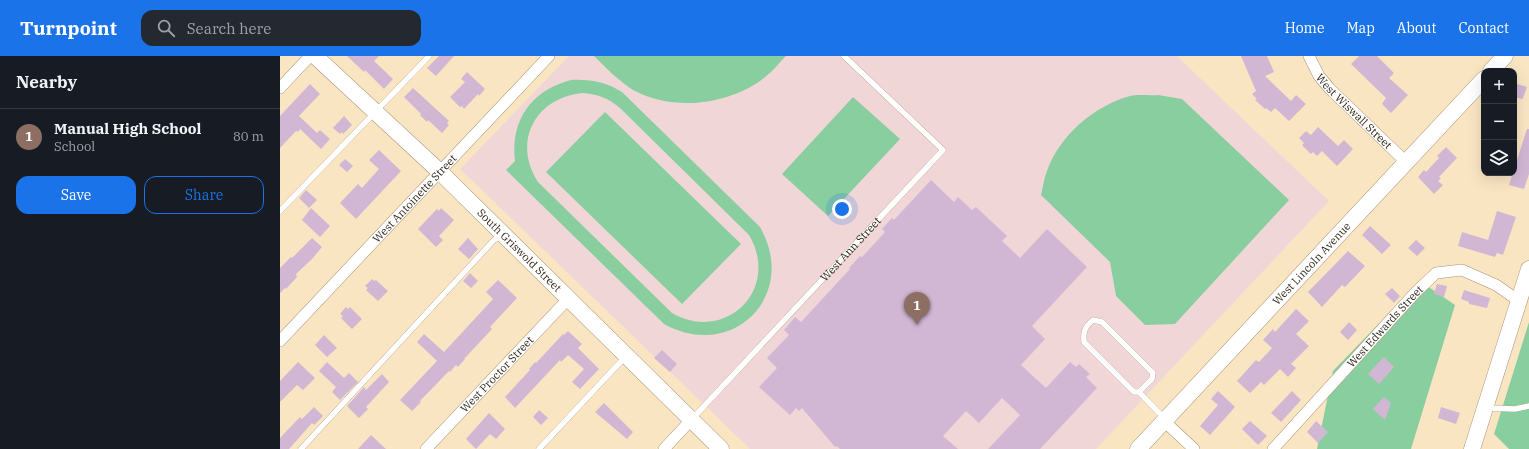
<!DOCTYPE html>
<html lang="en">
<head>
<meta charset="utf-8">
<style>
  body { margin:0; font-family:"IBM Plex Serif",serif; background:#242831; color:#f1f3f6 }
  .controls { position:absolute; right:12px; top:12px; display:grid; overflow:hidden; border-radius:8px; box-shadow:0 4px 16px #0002 }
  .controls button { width:36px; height:36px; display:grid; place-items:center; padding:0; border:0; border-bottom:1px solid #363941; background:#171b24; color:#f1f3f6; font:20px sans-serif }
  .you { position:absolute; left:562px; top:153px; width:14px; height:14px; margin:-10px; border:3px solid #fff; border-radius:50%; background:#1a73e8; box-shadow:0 0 0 6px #1a73e833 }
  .badge { display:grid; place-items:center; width:26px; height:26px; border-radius:50%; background:#1a73e8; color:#fff; font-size:13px; font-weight:700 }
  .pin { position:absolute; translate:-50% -33px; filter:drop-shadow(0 1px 2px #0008) }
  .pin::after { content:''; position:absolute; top:21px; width:14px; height:12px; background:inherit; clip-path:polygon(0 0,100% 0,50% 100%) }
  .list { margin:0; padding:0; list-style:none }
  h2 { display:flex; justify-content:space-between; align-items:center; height:52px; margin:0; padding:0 16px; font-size:17px }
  h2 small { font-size:13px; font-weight:400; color:#9ea1a6 }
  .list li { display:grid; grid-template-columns:26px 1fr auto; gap:12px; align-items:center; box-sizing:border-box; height:56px; padding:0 16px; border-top:1px solid #363941 }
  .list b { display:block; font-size:15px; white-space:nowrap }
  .list p { margin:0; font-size:13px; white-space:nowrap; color:#9ea1a6 }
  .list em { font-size:13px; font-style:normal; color:#9ea1a6 }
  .actions { display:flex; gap:8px; padding:12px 16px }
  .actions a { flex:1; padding:9px 0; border:1px solid #1a73e8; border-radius:12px; text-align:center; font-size:14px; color:#1a73e8 }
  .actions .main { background:#1a73e8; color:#fff }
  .icon { flex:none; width:22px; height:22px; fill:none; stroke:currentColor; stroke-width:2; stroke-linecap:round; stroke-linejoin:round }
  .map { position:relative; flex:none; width:1249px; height:393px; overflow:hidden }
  header { display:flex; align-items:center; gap:24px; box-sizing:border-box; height:56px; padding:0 20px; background:#1a73e8; color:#fff }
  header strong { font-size:19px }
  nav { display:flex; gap:22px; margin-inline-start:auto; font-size:14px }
  .search { width:280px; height:36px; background:#242831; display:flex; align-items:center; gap:10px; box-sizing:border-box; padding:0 14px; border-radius:12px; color:#9ea1a6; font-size:15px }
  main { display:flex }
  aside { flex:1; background:#171b24 }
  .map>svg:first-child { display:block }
  .education { fill:#f1d6d8 }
  .green { fill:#89ce9f; fill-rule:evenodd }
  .building { fill:#d1b7d4 }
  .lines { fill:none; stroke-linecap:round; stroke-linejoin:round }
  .lane-casing { stroke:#a89475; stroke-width:6 }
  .street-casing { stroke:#a89475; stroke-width:12 }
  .secondary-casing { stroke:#a89475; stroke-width:17 }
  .lane { stroke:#fff; stroke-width:5.5 }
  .street { stroke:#fff; stroke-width:11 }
  .secondary { stroke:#fff; stroke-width:16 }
  .labels { text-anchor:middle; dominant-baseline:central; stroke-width:3.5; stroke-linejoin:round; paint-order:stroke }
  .street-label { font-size:11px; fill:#30281b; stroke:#fff }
</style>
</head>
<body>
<header>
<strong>Turnpoint</strong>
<div class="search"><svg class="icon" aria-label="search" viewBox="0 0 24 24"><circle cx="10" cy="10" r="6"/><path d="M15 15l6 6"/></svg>Search here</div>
<nav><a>Home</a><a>Map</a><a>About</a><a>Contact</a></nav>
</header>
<main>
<aside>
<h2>Nearby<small></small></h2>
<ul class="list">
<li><span class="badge" style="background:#8d6e63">1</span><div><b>Manual High School</b><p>School</p></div><em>80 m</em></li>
</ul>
<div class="actions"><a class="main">Save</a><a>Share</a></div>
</aside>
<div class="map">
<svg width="1249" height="393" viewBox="0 0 1249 393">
  <rect width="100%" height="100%" fill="#fae5c3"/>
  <!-- education -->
  <path class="education" d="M 289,0 L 897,0 L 1049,145 L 816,393 L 470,393 L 180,113 Z"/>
  <!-- green -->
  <g class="green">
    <path d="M 314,0 L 506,0 C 499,7 492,16 484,22 C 449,49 393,56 353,34 C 339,25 326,12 314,0 Z"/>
    <path d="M 291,24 C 310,23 326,26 342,36 L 480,171 C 519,239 453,306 384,268 L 226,114 L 235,105 C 230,64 252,34 291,24 ZM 302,37 C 317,38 329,42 341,53 L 469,179 C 501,233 446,288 392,257 L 258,126 C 232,86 255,42 302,37 Z"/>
    <path d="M 878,39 L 902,43 L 1009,144 L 895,268 L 865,269 L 836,240 L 830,206 L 761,139 C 763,131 764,122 767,115 C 780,79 814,50 850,40 C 859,38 869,40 878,39 Z"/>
    <path d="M 573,41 L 620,83 L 548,160 L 502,118 Z"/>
    <path d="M 325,56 L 461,188 L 402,248 L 266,116 Z"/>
    <path d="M 1140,225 L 1175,249 L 1131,393 L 1037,393 L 1053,315 Z"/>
    <path d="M 1249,266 L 1249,393 L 1229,393 L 1214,378 Z"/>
  </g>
  <!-- building -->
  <g class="building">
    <path d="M 67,0 L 99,0 L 94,5 L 113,23 L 104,33 L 85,14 L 84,16 Z"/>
    <path d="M 159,0 L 174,0 L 156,20 L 147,12 Z"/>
    <path d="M 961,0 L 987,0 L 994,16 L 985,20 L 1011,45 L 1016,39 L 1026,48 L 1009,65 L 995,52 L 991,56 L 986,52 L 985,53 L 975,44 L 977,43 L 972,38 L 976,35 Z"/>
    <path d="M 1079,0 L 1097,0 L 1114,17 L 1109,22 L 1128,39 L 1111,57 L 1102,48 L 1106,42 L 1071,8 Z"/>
    <path d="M 187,16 L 205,33 L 199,40 L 198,38 L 184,53 L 182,50 L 180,51 L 170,41 L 185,26 L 181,23 Z"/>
    <path d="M 1234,27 L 1247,31 L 1243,42 L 1242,43 L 1234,41 Z"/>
    <path d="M 30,28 L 40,38 L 19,60 L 37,77 L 40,74 L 50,83 L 41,93 L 20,73 L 18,76 L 16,75 L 0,92 L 0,60 Z"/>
    <path d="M 133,32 L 169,65 L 167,67 L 169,69 L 162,77 L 148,64 L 147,66 L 140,59 L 141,58 L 124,41 Z"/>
    <path d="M 64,60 L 72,69 L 63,78 L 62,76 L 60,78 L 53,72 Z"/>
    <path d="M 1038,71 L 1058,90 L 1064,84 L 1073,93 L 1057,110 L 1042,95 L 1037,100 L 1033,96 L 1031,98 L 1022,89 L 1024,87 L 1019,82 L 1026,75 L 1031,79 Z"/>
    <path d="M 1247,73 L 1249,73 L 1249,118 L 1244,133 L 1229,129 Z"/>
    <path d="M 1166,91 L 1177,102 L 1159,121 L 1161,122 L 1158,125 L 1163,129 L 1154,138 L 1138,121 L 1144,114 L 1146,116 L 1159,102 L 1157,100 Z"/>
    <path d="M 99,94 L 121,115 L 76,163 L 60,147 L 78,128 L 82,132 L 99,113 L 89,104 Z"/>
    <path d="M 65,103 L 73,110 L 67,116 L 59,109 Z"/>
    <path d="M 651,124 L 674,146 L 678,141 L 692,154 L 696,151 L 727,180 L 722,185 L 740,202 L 767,173 L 807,211 L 752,270 L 765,283 L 741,309 L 766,332 L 790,306 L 796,311 L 799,308 L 810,318 L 806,321 L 817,332 L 760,393 L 708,393 L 740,359 L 722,342 L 699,367 L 686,355 L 663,380 L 678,393 L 560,393 L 557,390 L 555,391 L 522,352 L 519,355 L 516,352 L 510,359 L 479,331 L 497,312 L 487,302 L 509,279 L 504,274 L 515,261 L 521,266 L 570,213 L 569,212 L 580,200 L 582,201 L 605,176 L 602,173 L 612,162 L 614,164 Z"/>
    <path d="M 26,134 L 37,144 L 29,152 L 19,142 Z"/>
    <path d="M 31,152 L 50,170 L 40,181 L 22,164 Z"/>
    <path d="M 161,152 L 174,164 L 159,180 L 163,184 L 156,191 L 138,173 L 157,153 L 159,155 Z"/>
    <path d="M 1217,155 L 1236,161 L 1223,199 L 1217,197 L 1215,201 L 1178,190 L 1182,176 L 1208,184 Z"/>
    <path d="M 1090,170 L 1111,189 L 1102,198 L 1082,179 Z"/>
    <path d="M 32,182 L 42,191 L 32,203 L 16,218 L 17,221 L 6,233 L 5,232 L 0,237 L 0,212 L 11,201 L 12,202 Z"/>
    <path d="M 188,182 L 198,193 L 189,203 L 178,193 Z"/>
    <path d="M 1136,184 L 1145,192 L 1137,200 L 1128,192 Z"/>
    <path d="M 1068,195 L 1085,210 L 1065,231 L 1062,229 L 1042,251 L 1028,236 Z"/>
    <path d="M 190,217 L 198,225 L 191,232 L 183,225 Z"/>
    <path d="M 92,223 L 94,225 L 96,224 L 108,235 L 98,245 L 86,234 L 88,232 L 85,230 Z"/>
    <path d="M 218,224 L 237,242 L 210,271 L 212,273 L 184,303 L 185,303 L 178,311 L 176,309 L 170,316 L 169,315 L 140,345 L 141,346 L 132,355 L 120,344 L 157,305 L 137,286 L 144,278 L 164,296 L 213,243 L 206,236 Z"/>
    <path d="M 1157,228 L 1167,230 L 1164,241 L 1154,238 Z"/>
    <path d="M 1112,232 L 1120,240 L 1114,247 L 1105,238 Z"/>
    <path d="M 1184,234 L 1210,242 L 1207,252 L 1189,248 L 1189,246 L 1181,243 Z"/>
    <path d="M 66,251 L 68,253 L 70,251 L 82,263 L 72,273 L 61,262 L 63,260 L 60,258 Z"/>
    <path d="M 1016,253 L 1029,265 L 1016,278 L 1029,290 L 1011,308 L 1016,312 L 1008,321 L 1000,313 L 984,329 L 981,326 L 970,337 L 957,325 L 976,304 L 979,306 L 992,292 L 983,284 L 993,273 L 995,276 Z"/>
    <path d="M 1069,266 L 1077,274 L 1068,284 L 1060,276 Z"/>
    <path d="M 288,275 L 302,288 L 298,292 L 319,313 L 300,333 L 292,326 L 304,313 L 288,299 L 281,306 L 280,304 L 235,352 L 225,341 L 250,314 L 249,313 L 255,306 L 256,307 L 283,278 L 284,279 Z"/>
    <path d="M 44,279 L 57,292 L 47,301 L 35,289 Z"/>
    <path d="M 382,294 L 397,308 L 390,316 L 374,302 Z"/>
    <path d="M 1104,301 L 1114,311 L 1099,328 L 1088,318 Z"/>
    <path d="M 18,306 L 35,322 L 23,334 L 17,329 L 0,346 L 0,325 Z"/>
    <path d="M 47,306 L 64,322 L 69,317 L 78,326 L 60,344 L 52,336 L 56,331 L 39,315 Z"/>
    <path d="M 102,318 L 109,326 L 86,351 L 88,353 L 79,362 L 67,350 L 84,331 L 86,334 Z"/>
    <path d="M 938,335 L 955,351 L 930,379 L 920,370 L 938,349 L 931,343 Z"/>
    <path d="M 1012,335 L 1021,344 L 1001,366 L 991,357 Z"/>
    <path d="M 1104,341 L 1111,347 L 1105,364 L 1093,353 Z"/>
    <path d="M 324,347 L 353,376 L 347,383 L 315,356 Z"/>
    <path d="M 34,351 L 43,360 L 34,369 L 32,367 L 9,393 L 0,393 L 0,382 L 20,361 L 22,363 Z"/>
    <path d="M 1161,351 L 1180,357 L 1176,368 L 1158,362 Z"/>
    <path d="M 259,354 L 268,362 L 261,369 L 253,361 Z"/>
    <path d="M 209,357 L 225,373 L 216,383 L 210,378 L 196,393 L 186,383 Z"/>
    <path d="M 970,365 L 987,380 L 978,389 L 962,373 Z"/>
    <path d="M 1036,365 L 1048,376 L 1038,387 L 1027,376 Z"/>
    <path d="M 91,379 L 106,393 L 78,393 Z"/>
  </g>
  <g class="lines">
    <defs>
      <g id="lane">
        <path d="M 0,155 L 149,0"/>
        <path d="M 859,336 L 872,323 L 873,317 L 822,266 L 813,264 C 805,271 803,275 804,286 L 854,336 L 859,336 L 884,362"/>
        <path d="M 1207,352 L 1235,353 L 1249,350"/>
        <path id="s1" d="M 413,362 L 663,94 L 564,0"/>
        <path d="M 21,393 L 214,184 L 222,179"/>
        <path d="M 259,393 L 346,300"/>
      </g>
      <g id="street">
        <path id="s2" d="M 1029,0 L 1039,20 L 1050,33 L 1126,106"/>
        <path d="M 0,32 L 30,0"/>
        <path id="s3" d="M 0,285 L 269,0"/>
        <path d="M 884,365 L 914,393"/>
        <path id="s4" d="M 146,393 L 288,243"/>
        <path d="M 384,393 L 411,364"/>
        <path id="s5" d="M 993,393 L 1135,237 L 1156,217 L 1182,214 L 1216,229 L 1239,245"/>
      </g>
      <g id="secondary">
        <path id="s6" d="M 35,0 L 159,115 L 441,393"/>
        <path d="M 1211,15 L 1225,0"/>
        <path id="s7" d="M 858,393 L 1204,23"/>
        <path d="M 1192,393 L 1249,213"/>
      </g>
    </defs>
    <!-- lane casing -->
    <use href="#lane" class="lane-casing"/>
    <!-- street casing -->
    <use href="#street" class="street-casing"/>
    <!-- secondary casing -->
    <use href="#secondary" class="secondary-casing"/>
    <!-- lane -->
    <use href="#lane" class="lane"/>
    <!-- street -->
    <use href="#street" class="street"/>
    <!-- secondary -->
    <use href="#secondary" class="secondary"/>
  </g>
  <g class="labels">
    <!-- street labels -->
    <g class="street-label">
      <text stroke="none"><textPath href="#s2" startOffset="72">West Wiswall Street</textPath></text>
      <text stroke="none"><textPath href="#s3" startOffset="196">West Antoinette Street</textPath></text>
      <text stroke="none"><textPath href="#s1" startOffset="231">West Ann Street</textPath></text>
      <text stroke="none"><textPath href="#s6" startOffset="282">South Griswold Street</textPath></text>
      <text stroke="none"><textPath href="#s7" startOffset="254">West Lincoln Avenue</textPath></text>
      <text stroke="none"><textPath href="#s5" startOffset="166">West Edwards Street</textPath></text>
      <text stroke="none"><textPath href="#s4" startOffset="103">West Proctor Street</textPath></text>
    </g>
  </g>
</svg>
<div class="controls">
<button>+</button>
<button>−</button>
<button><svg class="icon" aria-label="layers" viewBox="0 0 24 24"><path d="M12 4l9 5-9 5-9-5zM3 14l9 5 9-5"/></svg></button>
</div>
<div class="you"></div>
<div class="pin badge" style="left:637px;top:269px;background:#8d6e63">1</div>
</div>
</main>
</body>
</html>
